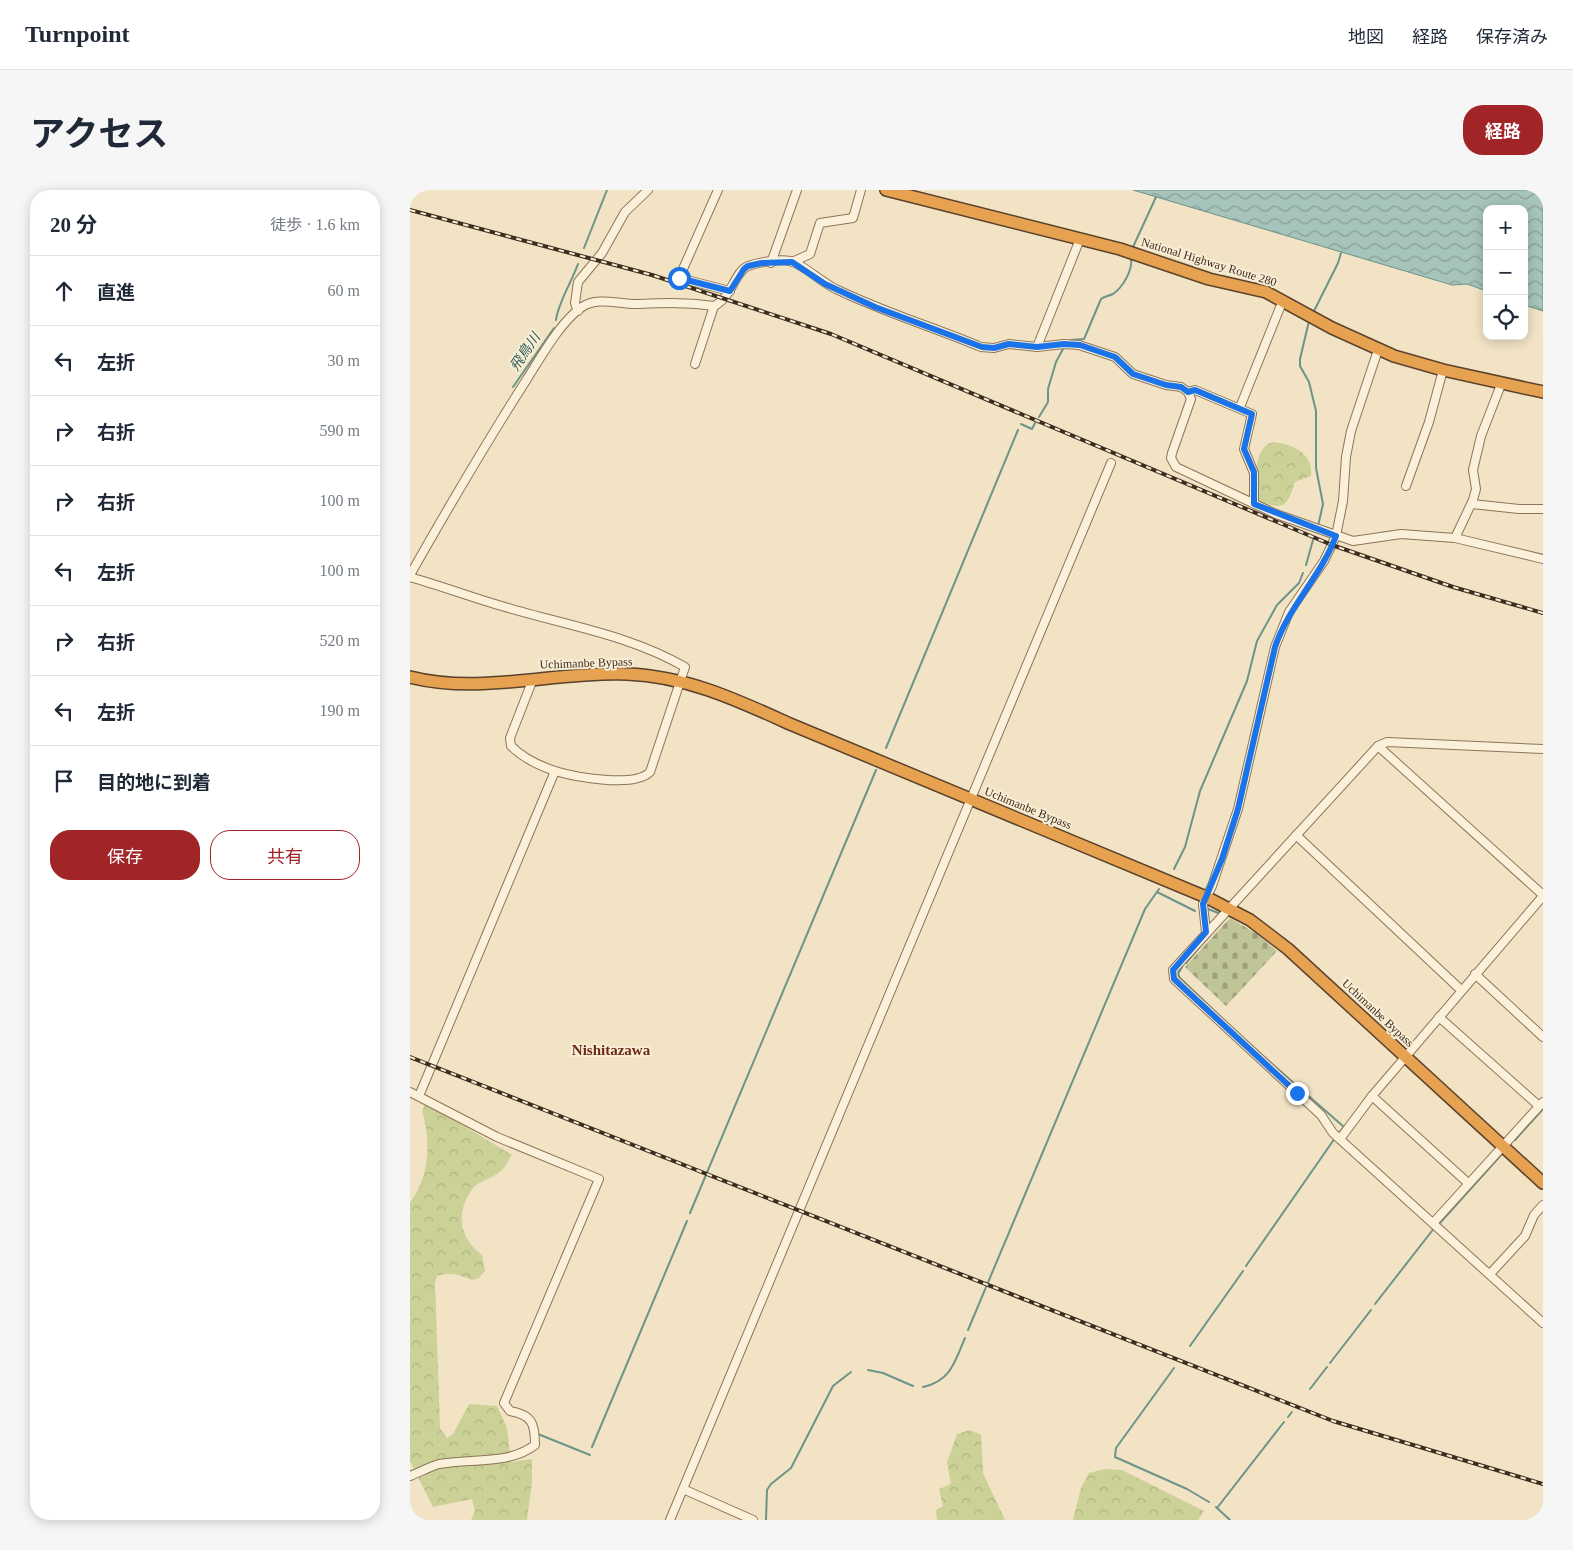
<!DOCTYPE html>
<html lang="ja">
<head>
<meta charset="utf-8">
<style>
  body { margin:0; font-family:"Times New Roman","Noto Sans JP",serif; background:#f6f6f7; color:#1f2937 }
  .controls { position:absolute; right:15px; top:15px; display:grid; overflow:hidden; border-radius:10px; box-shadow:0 2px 12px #0003 }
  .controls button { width:45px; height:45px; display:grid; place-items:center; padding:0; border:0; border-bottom:1px solid #e0e1e3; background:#fff; color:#1f2937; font:25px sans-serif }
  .stop { position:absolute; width:15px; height:15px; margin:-11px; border:4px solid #1a73e8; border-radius:50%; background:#fff }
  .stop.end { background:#1a73e8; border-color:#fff; box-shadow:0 1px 5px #0008 }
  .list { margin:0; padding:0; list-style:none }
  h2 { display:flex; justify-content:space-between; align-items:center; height:65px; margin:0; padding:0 20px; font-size:21px }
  h2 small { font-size:16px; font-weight:400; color:#747a83 }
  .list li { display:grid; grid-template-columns:32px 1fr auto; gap:15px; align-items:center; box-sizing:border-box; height:70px; padding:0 20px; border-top:1px solid #e0e1e3 }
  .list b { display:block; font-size:19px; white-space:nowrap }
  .list em { font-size:16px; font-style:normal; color:#747a83 }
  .actions { display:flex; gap:10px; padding:15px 20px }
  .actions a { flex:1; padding:11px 0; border:1px solid #a12427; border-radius:20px; text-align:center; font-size:18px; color:#a12427 }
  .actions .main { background:#a12427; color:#fff }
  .icon { flex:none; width:28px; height:28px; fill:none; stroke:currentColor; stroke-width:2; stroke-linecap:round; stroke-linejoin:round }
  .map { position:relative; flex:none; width:1133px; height:1330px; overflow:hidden; border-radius:20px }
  header { display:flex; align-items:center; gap:30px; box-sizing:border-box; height:70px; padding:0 25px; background:#fff; border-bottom:1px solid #e0e1e3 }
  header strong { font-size:24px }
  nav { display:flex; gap:28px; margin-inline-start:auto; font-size:18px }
  .intro { display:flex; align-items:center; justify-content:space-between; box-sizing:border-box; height:120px; padding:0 30px }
  h1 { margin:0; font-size:35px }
  .button { padding:12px 22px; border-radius:20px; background:#a12427; color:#fff; font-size:18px; font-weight:700 }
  main { display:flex; gap:30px; padding:0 30px }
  aside { flex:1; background:#fff; border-radius:20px; box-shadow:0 2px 12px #0003 }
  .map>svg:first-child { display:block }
  .forest { fill:url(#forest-crowns) }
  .cemetery { fill:url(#cemetery-stones) }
  .water { fill:url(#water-waves); stroke:#6c9489 }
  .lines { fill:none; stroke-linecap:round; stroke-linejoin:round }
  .stream { stroke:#6c9489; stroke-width:2 }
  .minor-casing { stroke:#8e7459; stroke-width:10 }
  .highway-casing { stroke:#5b422d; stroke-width:14 }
  .minor { stroke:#fbf0d9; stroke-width:8 }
  .highway { stroke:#e6a250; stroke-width:11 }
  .rail-casing { stroke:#3d2d1e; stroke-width:4 }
  .rail { stroke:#f8edd5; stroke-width:2; stroke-dasharray:5.5; stroke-linecap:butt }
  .route { stroke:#1a73e8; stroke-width:6 }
  .labels { text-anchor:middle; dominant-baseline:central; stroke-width:4; stroke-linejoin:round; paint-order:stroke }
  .street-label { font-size:12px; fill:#3d2d1e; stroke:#f8edd5 }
  .water-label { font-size:14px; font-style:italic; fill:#2c5d5a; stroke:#f8edd5 }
  .quarter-label { font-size:15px; font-weight:bold; fill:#6d2a1a; stroke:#f8edd5 }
</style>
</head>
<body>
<header>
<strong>Turnpoint</strong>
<nav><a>地図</a><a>経路</a><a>保存済み</a></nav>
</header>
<div class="intro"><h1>アクセス</h1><a class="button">経路</a></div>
<main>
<aside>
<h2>20 分<small>徒歩 · 1.6 km</small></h2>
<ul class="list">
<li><svg class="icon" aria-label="ahead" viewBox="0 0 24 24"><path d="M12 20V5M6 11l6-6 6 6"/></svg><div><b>直進</b></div><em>60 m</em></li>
<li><svg class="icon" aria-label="left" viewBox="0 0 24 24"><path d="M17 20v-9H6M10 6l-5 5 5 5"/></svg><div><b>左折</b></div><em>30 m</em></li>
<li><svg class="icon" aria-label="right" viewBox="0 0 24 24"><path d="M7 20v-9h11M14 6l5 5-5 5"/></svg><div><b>右折</b></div><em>590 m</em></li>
<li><svg class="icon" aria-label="right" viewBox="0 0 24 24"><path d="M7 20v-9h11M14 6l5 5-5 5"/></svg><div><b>右折</b></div><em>100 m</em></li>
<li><svg class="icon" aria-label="left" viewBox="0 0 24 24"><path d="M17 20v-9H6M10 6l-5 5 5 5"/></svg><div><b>左折</b></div><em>100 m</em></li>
<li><svg class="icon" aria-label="right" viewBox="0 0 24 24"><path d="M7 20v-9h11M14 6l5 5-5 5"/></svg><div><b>右折</b></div><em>520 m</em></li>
<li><svg class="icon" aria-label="left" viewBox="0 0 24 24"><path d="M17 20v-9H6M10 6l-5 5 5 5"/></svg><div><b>左折</b></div><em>190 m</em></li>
<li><svg class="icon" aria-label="arrive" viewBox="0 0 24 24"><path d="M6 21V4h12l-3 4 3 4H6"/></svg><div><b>目的地に到着</b></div></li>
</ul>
<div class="actions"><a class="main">保存</a><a>共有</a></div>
</aside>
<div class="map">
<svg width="1133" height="1330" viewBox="0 0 1133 1330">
  <defs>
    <pattern id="forest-crowns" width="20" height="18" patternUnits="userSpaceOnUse" patternTransform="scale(1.25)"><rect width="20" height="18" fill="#cbd197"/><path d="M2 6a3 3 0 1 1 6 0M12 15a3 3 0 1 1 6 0" fill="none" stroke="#afb482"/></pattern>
    <pattern id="cemetery-stones" width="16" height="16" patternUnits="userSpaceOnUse" patternTransform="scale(1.25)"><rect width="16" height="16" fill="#c0c597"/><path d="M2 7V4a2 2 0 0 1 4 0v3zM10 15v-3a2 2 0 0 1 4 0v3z" fill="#9da07b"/></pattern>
    <pattern id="water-waves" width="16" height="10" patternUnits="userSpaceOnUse" patternTransform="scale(1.25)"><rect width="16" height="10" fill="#a6c4bb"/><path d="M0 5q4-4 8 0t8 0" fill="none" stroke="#88a097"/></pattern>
  </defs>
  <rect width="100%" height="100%" fill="#f1e3c4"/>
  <!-- forest -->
  <g class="forest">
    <path d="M 863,252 C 882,254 904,263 901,286 L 885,292 C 877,316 875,321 849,311 C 846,294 842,257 863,252 Z"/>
    <path d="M 16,913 L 102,965 C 98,970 95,978 91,981 C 82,989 68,990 61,1001 C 45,1024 50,1049 72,1065 L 75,1081 L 69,1088 L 62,1090 C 51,1085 39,1081 27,1086 L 25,1092 L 30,1238 L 37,1248 L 43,1244 L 59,1214 L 87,1216 L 97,1238 L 101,1272 L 122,1269 L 122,1292 L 117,1330 L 61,1330 L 65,1322 L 62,1309 L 23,1317 L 0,1271 L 0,1013 C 20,985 21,952 12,920 Z"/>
    <path d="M 560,1240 L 571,1245 L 573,1283 L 595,1330 L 527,1330 L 526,1320 L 533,1316 L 529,1299 L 541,1294 L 537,1272 L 547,1244 Z"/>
    <path d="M 695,1279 L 712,1280 L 794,1321 L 788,1330 L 663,1330 L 671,1298 L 679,1283 Z"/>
  </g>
  <!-- cemetery -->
  <path class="cemetery" d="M 820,728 L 847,744 L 867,761 L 816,816 L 775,777 Z"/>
  <!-- water -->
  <path class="water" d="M 723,0 L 1133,0 L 1133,121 L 1114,115 L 1114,19 L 1077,19 L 1077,101 L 1057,94 L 1042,95 Z"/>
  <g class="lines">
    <!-- stream -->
    <g class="stream">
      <path d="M 723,57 L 746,7"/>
      <path d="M 174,58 L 197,0"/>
      <path d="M 903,123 L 928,73 L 931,63"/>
      <path d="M 146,130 C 148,113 162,91 168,74"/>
      <path d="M 899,131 L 890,169 L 890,176 L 899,192 L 906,221 L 906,278 L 913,314 L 908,336"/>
      <path d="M 661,150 L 674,149 L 691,109 C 695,106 699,106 703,104 C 713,97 723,80 721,68"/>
      <path d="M 103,197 L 144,138"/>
      <path d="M 629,227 L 638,212 L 638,199 L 646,172 L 653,159"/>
      <path d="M 611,234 L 622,239 L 625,233"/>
      <path d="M 896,375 L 903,350"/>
      <path d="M 476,558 L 608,240"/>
      <path d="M 764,679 L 775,657 L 790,601 L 837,491 L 847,451 L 867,415 L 889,393 L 893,383"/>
      <path d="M 747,702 L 785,721"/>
      <path d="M 798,719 L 811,724"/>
      <path d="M 801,744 L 817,726"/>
      <path d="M 776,773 L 798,747"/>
      <path d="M 772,777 L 768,784 L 770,788 L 839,854"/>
      <path d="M 845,859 L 934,937 L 928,944"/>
      <path d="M 1105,950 L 1133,919"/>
      <path d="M 280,1023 L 466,580"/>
      <path d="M 1029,1034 L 1092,964"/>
      <path d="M 836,1076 L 925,948"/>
      <path d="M 965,1114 L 1025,1037"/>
      <path d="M 558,1140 L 735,719 L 749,699"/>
      <path d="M 780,1156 L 833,1081"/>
      <path d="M 920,1173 L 961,1120"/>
      <path d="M 764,1178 L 706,1258 L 705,1267 L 777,1299 L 799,1312"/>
      <path d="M 458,1180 L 473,1183 L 503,1196"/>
      <path d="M 513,1197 C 541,1191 545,1171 555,1148"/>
      <path d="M 900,1199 L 917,1177"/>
      <path d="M 878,1227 L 882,1222"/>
      <path d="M 128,1244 L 180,1265"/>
      <path d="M 182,1257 L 277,1031"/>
      <path d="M 806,1317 L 820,1330"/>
      <path d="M 807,1318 L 874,1232"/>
      <path d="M 356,1330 L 357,1300 L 361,1294 L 381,1278 L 423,1196 L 441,1182"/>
    </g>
    <defs>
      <g id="minor">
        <path d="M 308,0 L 269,88 L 320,101"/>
        <path d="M 382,72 L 400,64 L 410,33 L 443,28 L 451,0"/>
        <path d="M 361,73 L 387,0"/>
        <path d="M 168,121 L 165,113 L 168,92 L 192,63 L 215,22 L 238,0"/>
        <path d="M 627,157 L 670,49"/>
        <path d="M 285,174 L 304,116"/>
        <path d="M 778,202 L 785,200 L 842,224 L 834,259 L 844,283 L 844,314"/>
        <path d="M 830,217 L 873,110"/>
        <path d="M 996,296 L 1019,232 L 1033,180"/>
        <path d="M 1062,314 L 1109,319 L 1133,319"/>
        <path d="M 1045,348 L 1063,310 L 1066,299 L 1063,280 L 1071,246 L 1092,192"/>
        <path d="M 0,385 C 38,318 76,253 117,189 C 131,167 151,131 172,117 C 188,106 211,115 228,114 C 254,113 278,112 304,116 C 322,108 324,82 338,76 C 349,72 369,69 380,71 C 393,74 412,93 426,99 C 473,122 523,137 571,157 L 584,158 L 599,154 L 627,157 L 654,154 L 669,155 L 705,167 L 723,184 L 756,195 L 771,197 L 778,202 L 781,209 L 762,263 L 761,268 L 766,277 L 866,324 L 943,351 L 991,344 L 1045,348 L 1133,369"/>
        <path d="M 0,387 C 32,396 63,408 95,417 C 155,435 220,445 275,477 L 240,582 C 224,598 165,587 145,581 C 130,576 112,567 101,556 L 100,548 L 123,489"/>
        <path d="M 968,556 L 1133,705"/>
        <path d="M 1133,559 L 977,552 L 968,556 L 763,780 L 764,789 L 911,925 L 923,943 L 1133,1133"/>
        <path d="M 886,645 L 1051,800"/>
        <path d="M 796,742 L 793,714 L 802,696 L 828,619 L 865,457 L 879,422 L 914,371 L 926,346 L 933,311 L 936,267 L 941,241 L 968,160"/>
        <path d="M 1065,784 L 1133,847"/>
        <path d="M 1029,827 L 1129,916"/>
        <path d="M 0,902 L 87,947 L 189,989 L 94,1213 L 100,1221 C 122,1225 125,1233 125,1255 C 99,1275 61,1268 29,1274 C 19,1277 10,1282 0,1286"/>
        <path d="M 9,906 L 145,581"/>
        <path d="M 962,906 L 1058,993"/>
        <path d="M 930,949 L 962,906 L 1133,706"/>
        <path d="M 1024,1032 L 1133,912"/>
        <path d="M 1080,1084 L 1115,1046 L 1124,1025 L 1133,1015"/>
        <path d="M 273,1299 L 343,1330"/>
        <path d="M 260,1330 L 701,273"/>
      </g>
      <g id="highway">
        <path d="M 476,0 L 710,59 L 799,89 L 856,102 L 922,138 L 984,166 L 1033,180 L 1133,202"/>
        <path d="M 0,487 C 71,505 146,481 217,484 C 276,486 327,510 380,534 L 796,707 L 840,730 L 878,759 L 1133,993"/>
      </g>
    </defs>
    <!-- minor casing -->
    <use href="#minor" class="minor-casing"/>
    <!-- highway casing -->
    <use href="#highway" class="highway-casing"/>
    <!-- minor -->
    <use href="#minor" class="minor"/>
    <!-- highway -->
    <use href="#highway" class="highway"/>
    <defs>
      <g id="rail">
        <path d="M 0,20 L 242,85 L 421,144 L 922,355 L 1043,397 L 1133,423"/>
        <path d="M 0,867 L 923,1231 L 1133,1294"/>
      </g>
    </defs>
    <!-- rail casing -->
    <use href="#rail" class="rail-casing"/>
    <!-- rail -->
    <use href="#rail" class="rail"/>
  </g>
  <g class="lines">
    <!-- route -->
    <path class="route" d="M 269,88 L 320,101 L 334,79 L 338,76 L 352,73 L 382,72 L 415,94 L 465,117 L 572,157 L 584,158 L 599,154 L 627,157 L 654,154 L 670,155 L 705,167 L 723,184 L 756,195 L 771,197 L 778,202 L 785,200 L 842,224 L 834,259 L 844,282 L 844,314 L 926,346 C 911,386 879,416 865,457 L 828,619 L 812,669 L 793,714 L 796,742 L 763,780 L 764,789 L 887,903"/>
  </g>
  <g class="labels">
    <!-- street labels -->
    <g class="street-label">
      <text transform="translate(799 72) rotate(17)">National Highway Route 280</text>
      <text transform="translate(176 473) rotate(-2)">Uchimanbe Bypass</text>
      <text transform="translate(618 618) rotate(22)">Uchimanbe Bypass</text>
      <text transform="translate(968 823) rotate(43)">Uchimanbe Bypass</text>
    </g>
    <!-- water labels -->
    <g class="water-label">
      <text transform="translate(115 162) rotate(-56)">飛鳥川</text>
    </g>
    <!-- quarter labels -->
    <g class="quarter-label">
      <text x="201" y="860">Nishitazawa</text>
    </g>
  </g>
</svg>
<div class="controls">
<button>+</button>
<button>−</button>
<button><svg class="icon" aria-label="locate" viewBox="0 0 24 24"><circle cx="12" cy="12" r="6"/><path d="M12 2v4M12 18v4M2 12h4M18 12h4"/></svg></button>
</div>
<div class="stop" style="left:269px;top:88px"></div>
<div class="stop end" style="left:887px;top:903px"></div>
</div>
</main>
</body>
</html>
